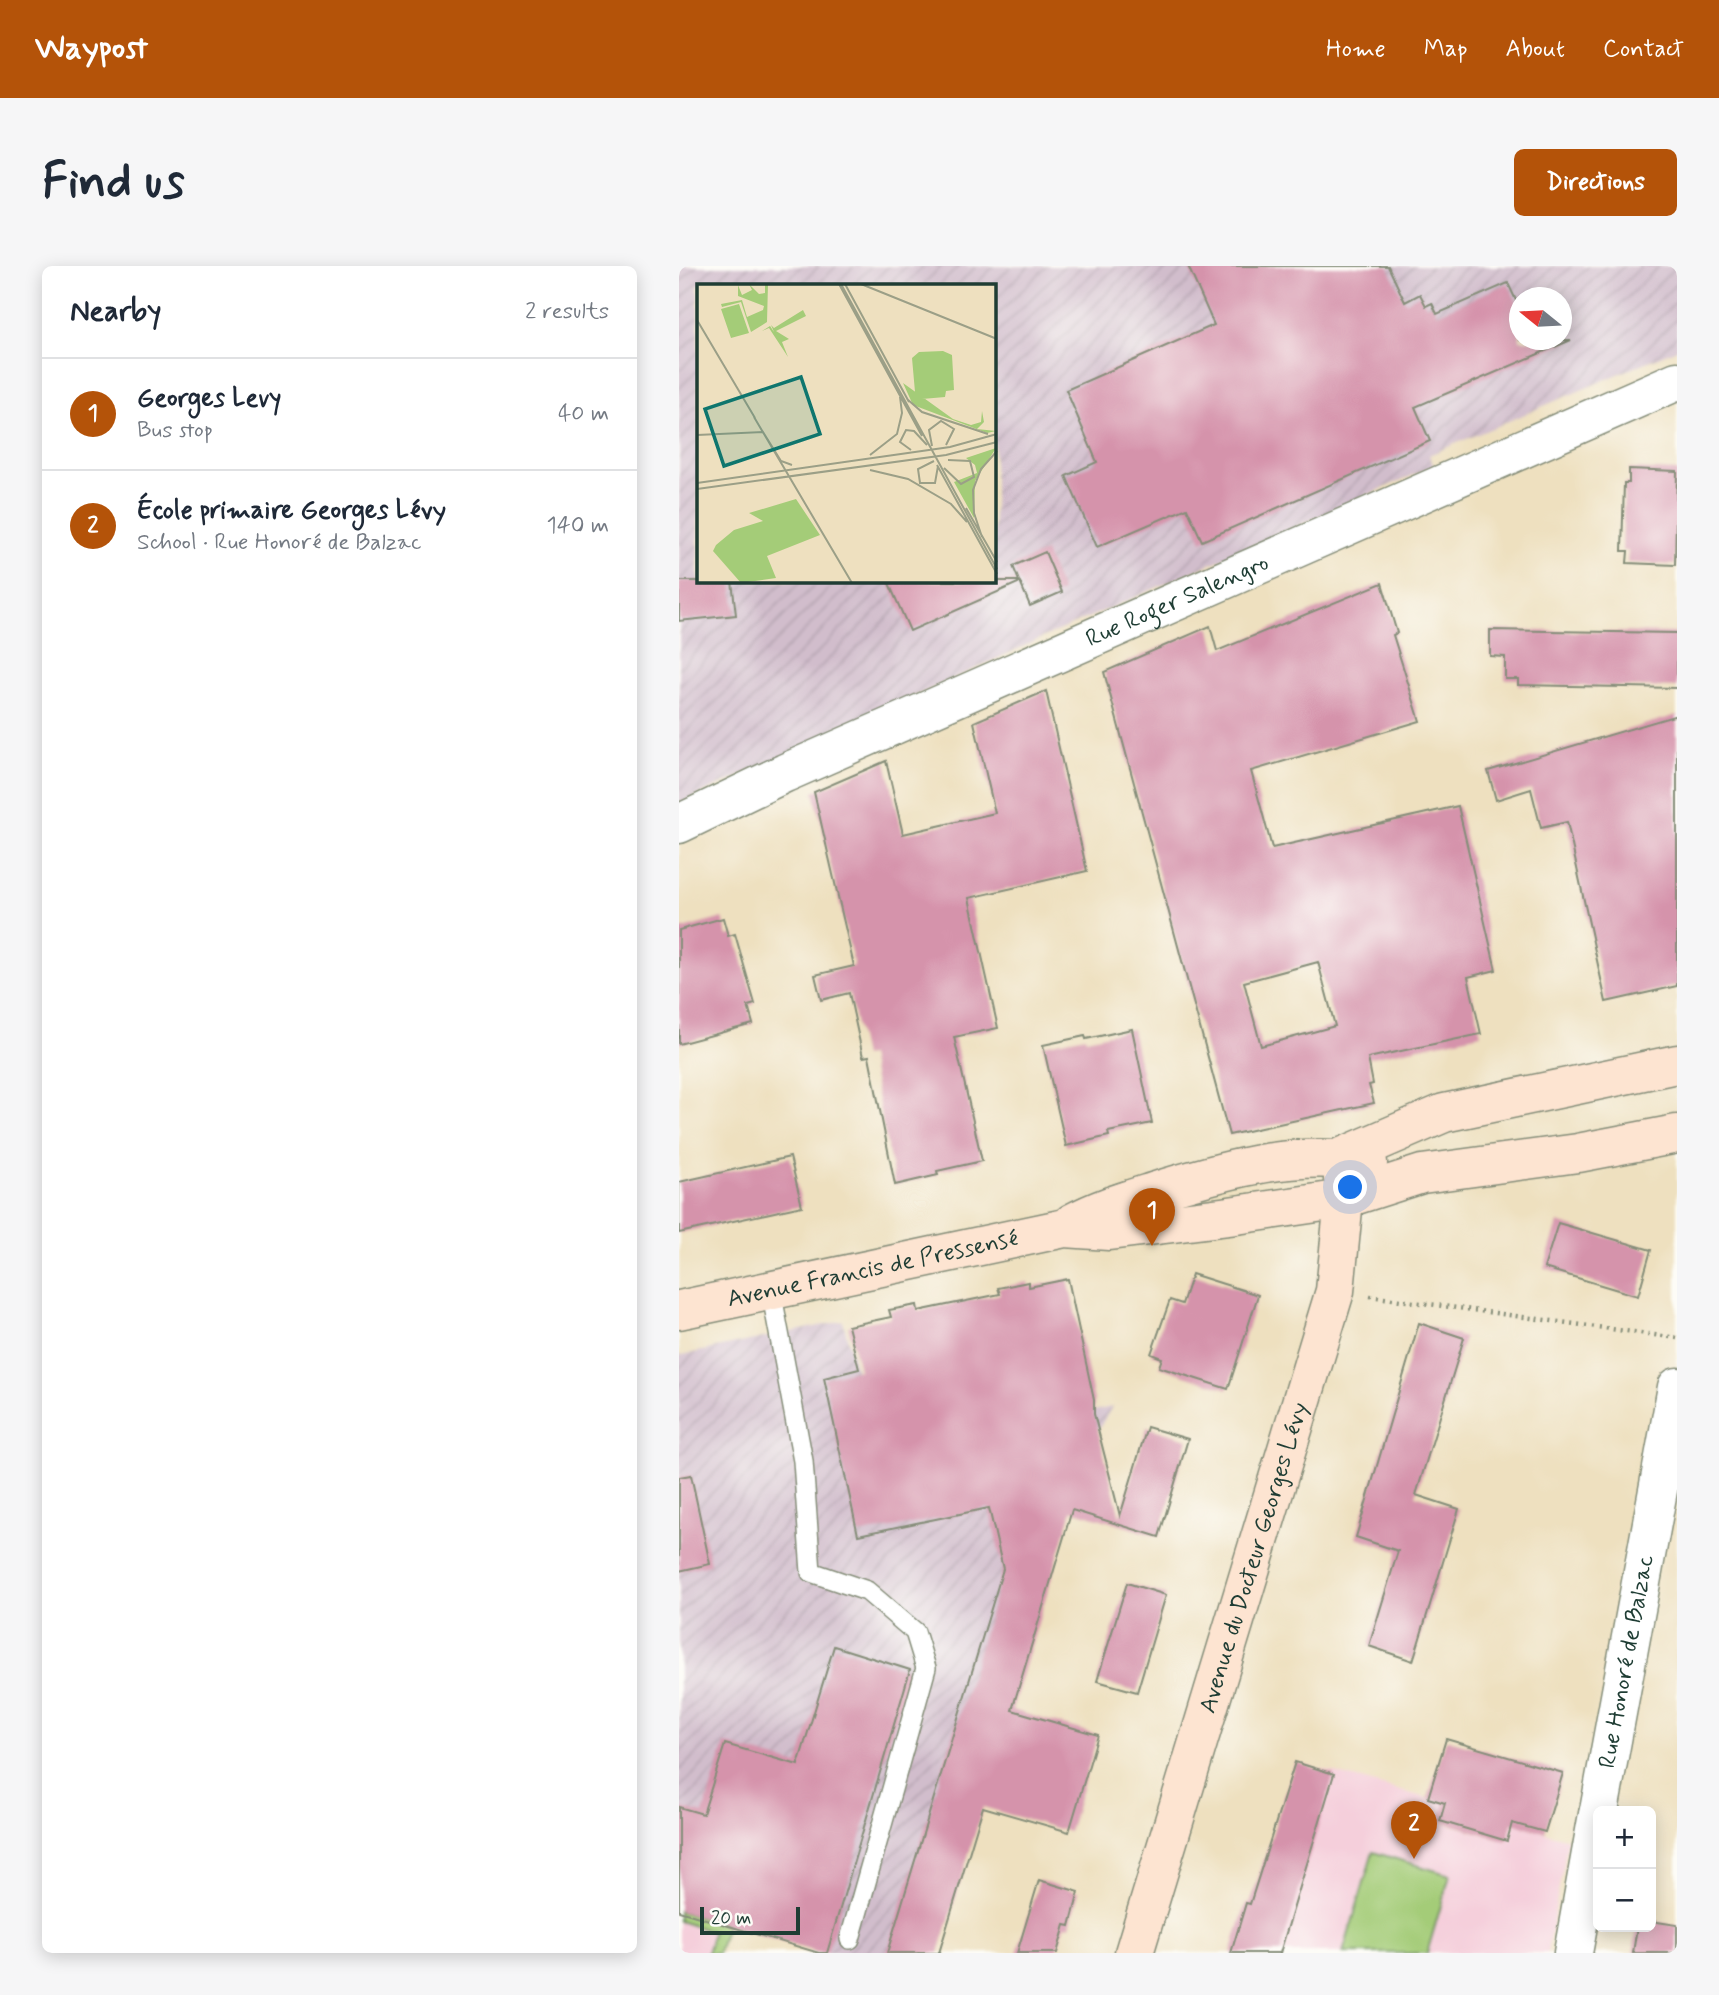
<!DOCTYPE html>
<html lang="en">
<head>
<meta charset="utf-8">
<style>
  body { margin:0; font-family:Mynerve,sans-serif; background:#f6f6f7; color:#1f2937 }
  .controls { position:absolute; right:21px; bottom:21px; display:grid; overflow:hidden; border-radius:10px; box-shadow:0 4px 18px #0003 }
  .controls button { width:63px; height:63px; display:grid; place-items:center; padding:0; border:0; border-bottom:2px solid #e0e1e3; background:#fff; color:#1f2937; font:35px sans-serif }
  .compass { position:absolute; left:830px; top:21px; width:63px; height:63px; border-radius:50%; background:#fff; box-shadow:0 4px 18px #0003; rotate:288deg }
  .scale { position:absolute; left:21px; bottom:18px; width:100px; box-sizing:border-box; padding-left:7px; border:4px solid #1f3d34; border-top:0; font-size:19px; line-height:24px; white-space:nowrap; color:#1f3d34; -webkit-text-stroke:5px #fdfcf7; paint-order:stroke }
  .you { position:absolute; left:672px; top:922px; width:24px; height:24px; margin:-18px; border:5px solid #fff; border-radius:50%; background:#1a73e8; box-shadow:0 0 0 10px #1a73e833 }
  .badge { display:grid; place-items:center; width:46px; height:46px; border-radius:50%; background:#b45309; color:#fff; font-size:23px; font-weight:700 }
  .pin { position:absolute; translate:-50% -58px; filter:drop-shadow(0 2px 4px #0008) }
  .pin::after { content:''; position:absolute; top:37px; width:24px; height:21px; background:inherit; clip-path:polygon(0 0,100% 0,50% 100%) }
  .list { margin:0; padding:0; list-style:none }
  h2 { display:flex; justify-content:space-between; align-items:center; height:91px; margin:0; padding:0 28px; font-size:30px }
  h2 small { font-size:23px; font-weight:400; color:#747a83 }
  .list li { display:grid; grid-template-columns:46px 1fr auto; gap:21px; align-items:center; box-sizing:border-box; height:112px; padding:0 28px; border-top:2px solid #e0e1e3 }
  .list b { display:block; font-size:26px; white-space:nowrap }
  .list p { margin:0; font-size:23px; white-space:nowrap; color:#747a83 }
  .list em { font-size:23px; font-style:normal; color:#747a83 }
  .map { position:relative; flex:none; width:998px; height:1687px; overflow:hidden; border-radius:10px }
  header { display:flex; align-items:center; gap:42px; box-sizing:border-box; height:98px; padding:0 35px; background:#b45309; color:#fff }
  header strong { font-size:33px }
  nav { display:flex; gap:38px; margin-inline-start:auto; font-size:24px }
  .intro { display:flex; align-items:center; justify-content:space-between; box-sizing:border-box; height:168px; padding:0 42px }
  h1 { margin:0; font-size:49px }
  .button { padding:18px 32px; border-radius:10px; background:#b45309; color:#fff; font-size:24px; font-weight:700 }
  main { display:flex; gap:42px; padding:0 42px }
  aside { flex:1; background:#fff; border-radius:10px; box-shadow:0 4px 18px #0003 }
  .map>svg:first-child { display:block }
  .built { fill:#f5cfdb }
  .industrial { fill:url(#industrial-furrows); fill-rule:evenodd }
  .grass { fill:#a4cc78; stroke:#628456; stroke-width:2 }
  .building { fill:#d593ab; fill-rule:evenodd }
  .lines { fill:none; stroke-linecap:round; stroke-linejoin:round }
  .lane-casing { stroke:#868e7a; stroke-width:22 }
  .street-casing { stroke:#868e7a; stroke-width:41 }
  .secondary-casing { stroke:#868e7a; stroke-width:41 }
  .path { stroke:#868e7a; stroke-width:4.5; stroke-dasharray:2 5; stroke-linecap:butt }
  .lane { stroke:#fff; stroke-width:19 }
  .street { stroke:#fff; stroke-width:38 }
  .secondary { stroke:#fde4d1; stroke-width:38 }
  .labels { text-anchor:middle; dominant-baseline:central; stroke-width:7; stroke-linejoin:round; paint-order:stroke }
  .street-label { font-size:24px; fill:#1f3d34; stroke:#fdfcf7 }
  .inset-road { fill:none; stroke:#9b9f87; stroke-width:2 }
  .view { fill:#0f766e; fill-opacity:0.15; stroke:#0f766e; stroke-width:3.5 }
  .inset-edge { fill:none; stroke:#1f3d34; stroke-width:3.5 }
</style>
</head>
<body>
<header>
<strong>Waypost</strong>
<nav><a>Home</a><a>Map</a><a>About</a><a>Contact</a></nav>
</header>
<div class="intro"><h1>Find us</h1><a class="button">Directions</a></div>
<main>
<aside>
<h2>Nearby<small>2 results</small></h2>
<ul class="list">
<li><span class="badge">1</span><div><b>Georges Levy</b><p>Bus stop</p></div><em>40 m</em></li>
<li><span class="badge">2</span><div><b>École primaire Georges Lévy</b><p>School · Rue Honoré de Balzac</p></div><em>140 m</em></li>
</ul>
</aside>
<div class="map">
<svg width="998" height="1687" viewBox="0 0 998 1687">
  <defs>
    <pattern id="industrial-furrows" width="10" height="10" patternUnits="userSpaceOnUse" patternTransform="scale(1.75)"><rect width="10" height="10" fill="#d1bdcc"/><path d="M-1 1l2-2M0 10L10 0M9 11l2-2" fill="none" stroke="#b3a3b0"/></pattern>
  </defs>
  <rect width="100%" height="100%" fill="#fdfcf7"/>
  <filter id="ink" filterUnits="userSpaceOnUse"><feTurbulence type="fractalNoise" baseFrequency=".0143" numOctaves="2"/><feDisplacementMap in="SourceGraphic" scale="14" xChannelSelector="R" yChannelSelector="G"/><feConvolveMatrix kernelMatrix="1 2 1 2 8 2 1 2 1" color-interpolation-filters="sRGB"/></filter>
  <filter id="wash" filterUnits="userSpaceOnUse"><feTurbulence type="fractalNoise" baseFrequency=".00686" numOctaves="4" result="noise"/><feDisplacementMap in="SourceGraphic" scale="28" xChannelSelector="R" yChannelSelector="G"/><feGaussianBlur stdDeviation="1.57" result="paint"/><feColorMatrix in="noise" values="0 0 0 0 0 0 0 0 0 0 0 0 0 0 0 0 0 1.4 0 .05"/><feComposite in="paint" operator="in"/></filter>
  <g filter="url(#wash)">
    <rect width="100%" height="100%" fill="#eee0bf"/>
    <!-- built -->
    <g class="built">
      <path d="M 616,1496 L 766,1537 L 761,1556 L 828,1575 L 833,1557 L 889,1573 L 868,1687 L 552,1687 L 567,1637 L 571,1638 Z"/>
      <path d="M 0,1645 L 47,1659 L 39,1687 L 0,1687 Z"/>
    </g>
    <!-- industrial -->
    <g class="industrial">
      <path d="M 0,0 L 998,0 L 998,83 L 750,189 L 755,200 L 365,371 L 0,538 ZM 19,19 L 315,19 L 315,315 L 19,315 ZM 841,32 L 883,32 L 883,74 L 841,74 Z"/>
      <path d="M 164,1055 L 200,1192 L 433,1141 L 404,1188 L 258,1687 L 140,1687 L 0,1645 L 0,1090 Z"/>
    </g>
    <!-- grass -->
    <g class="grass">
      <path d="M 694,1586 L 771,1609 L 748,1687 L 664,1687 Z"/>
      <path d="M 0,1645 L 47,1659 L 39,1687 L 28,1687 L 34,1666 L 0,1655 Z"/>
    </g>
    <g id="blocks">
      <!-- building -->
      <g class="building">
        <path d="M 509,0 L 709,0 L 726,36 L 741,28 L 747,40 L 753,37 L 758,48 L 829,17 L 841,43 L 841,74 L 892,74 L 736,141 L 751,175 L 523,275 L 508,242 L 418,281 L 387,210 L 418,196 L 387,124 L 535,59 Z"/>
        <path d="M 950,203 L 998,205 L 996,299 L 948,297 L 949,285 L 943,285 L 945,217 L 950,217 Z"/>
        <path d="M 366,286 L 383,326 L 351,340 L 341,316 L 231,365 L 209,315 L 340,315 L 334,300 Z"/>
        <path d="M 0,315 L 53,315 L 57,349 L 0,355 Z"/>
        <path d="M 703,317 L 718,367 L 714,369 L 741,455 L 572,505 L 593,582 L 779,540 L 817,704 L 789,711 L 802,768 L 689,792 L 694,818 L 690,819 L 695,837 L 550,869 L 425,406 L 531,360 L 538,385 ZM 639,696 L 656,760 L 582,780 L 565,716 Z"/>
        <path d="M 811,364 L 998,367 L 998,422 L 839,419 L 839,413 L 826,413 L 826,391 L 811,390 Z"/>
        <path d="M 367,425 L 408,605 L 290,632 L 319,762 L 275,771 L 303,895 L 258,905 L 259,909 L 216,919 L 190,790 L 184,791 L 170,727 L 142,734 L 136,709 L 175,700 L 135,526 L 207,495 L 224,568 L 316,547 L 295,456 Z"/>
        <path d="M 998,449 L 998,720 L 927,736 L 888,556 L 862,562 L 852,523 L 817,534 L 809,505 Z"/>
        <path d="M 44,652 L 49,670 L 56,668 L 76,738 L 69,740 L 74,758 L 0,778 L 0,664 Z"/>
        <path d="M 453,763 L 473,857 L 429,866 L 430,870 L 387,880 L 364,779 L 406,770 L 407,773 Z"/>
        <path d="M 111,891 L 123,940 L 0,967 L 0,916 Z"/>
        <path d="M 879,957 L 972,984 L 959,1030 L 865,1002 Z"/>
        <path d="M 513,1008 L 579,1029 L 549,1123 L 480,1101 L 483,1092 L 472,1088 L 491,1034 L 503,1038 Z"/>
        <path d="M 389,1013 L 415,1134 L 415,1148 L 441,1250 L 468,1161 L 509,1173 L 480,1271 L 393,1244 L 333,1444 L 419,1469 L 390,1566 L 304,1541 L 260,1687 L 208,1687 L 324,1303 L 310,1242 L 179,1269 L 145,1112 L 180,1103 L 169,1060 L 212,1051 L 210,1044 L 238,1039 L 239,1045 L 321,1028 L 319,1022 L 349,1016 L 350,1021 Z"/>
        <path d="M 740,1057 L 785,1072 L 737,1229 L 780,1243 L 734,1395 L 690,1380 L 719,1285 L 677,1271 Z"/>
        <path d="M 12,1209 L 31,1298 L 0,1305 L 0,1211 Z"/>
        <path d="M 448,1317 L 487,1329 L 458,1426 L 418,1415 Z"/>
        <path d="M 155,1380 L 231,1404 L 148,1687 L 140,1687 L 0,1645 L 0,1541 L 24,1548 L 46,1478 L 119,1499 Z"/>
        <path d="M 767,1473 L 884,1507 L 866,1566 L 833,1557 L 828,1575 L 761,1555 L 766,1537 L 749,1532 Z"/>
        <path d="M 616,1496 L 655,1508 L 601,1687 L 552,1687 L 567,1637 L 571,1638 Z"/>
        <path d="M 360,1614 L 400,1626 L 391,1660 L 386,1659 L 378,1687 L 338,1687 Z"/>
        <path d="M 972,1655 L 998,1659 L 998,1687 L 954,1687 L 958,1661 L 972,1661 Z"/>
      </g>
    </g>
  </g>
  <g filter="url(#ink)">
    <use href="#blocks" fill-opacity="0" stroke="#868e7a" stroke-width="2"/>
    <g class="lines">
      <defs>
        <path id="lane" d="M 92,1024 L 124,1195 L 132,1306 L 188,1325 L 236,1366 L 247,1402 L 171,1673"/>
        <g id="street">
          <path id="s1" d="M 0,558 L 106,507 L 998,115"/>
          <path id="s2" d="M 920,1545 L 998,1121"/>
          <path d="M 894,1687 L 919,1548"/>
        </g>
        <g id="secondary">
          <path d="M 393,957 C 422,941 452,933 483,923 C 550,903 619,883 689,897"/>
          <path id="s3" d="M 0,1044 L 386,962 L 430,965 L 550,950 L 665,933 L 743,908 L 899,887 L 998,868"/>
          <path id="s4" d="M 455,1687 L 656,1025 L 665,933 L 663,891 L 765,847 L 998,798"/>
        </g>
      </defs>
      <!-- lane casing -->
      <use href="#lane" class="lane-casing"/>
      <!-- street casing -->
      <use href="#street" class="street-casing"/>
      <!-- secondary casing -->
      <use href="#secondary" class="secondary-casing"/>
      <!-- path -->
      <path class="path" d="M 691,1030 L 998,1072"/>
      <!-- lane -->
      <use href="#lane" class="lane"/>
      <!-- street -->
      <use href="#street" class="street"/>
      <!-- secondary -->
      <use href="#secondary" class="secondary"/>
    </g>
  </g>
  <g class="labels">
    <!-- street labels -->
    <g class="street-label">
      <text stroke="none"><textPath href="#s1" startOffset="546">Rue Roger Salengro</textPath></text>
      <text stroke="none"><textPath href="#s3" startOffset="198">Avenue Francis de Pressensé</textPath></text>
      <text stroke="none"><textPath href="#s4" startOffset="413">Avenue du Docteur Georges Lévy</textPath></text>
      <text stroke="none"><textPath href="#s2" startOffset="152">Rue Honoré de Balzac</textPath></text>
    </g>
  </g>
  <!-- overview -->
  <g transform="translate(18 18)">
    <rect width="299" height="299" fill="#eee0bf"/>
    <path d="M 52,0 L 62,10 L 68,9 L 68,0 L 71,0 L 70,38 L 54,48 L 44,18 L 25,23 L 24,20 L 45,16 L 50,33 L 66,26 L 67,22 L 41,12 L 41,1 L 45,11 L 55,6 ZM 42,20 L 52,49 L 34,54 L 24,25 ZM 106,26 L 109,32 L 79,47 L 92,55 L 85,58 L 91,73 L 72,44 L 65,47 L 73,42 L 77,48 L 74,41 L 77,44 ZM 222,68 L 246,67 L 255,71 L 257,106 L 249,107 L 248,113 L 225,115 L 218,108 L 215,74 ZM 206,99 L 256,135 L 274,141 L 284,138 L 285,127 L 287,138 L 280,145 L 299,147 L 290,149 L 216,121 ZM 299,164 L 278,197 L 277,234 L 257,198 L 280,189 L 278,181 L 269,174 Z" fill="#a4cc78"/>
    <path d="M 99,215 L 123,251 L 70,272 L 79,294 L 44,299 L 16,267 L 19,261 L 37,246 L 66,237 L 52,229 Z" fill="#a4cc78"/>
    <path class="inset-road" d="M 142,0 L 225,152M 144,0 L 300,285M 148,0 L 212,118M 164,0 L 300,55M 0,36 L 58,134M 210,115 L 225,128 L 291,150M 57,133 L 155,299M 0,151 L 66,148 L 84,177 L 95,181M 235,162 L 232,146 L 244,137 L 257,145 L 249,161M 214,166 L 203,158 L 209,146 L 217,147 L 230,161M 173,171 L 200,150 L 205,129 L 203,113M 237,177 L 221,185 L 223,199 L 238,199 L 241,182M 240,181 L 300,290M 247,184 L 264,200 L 277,193 L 273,177 L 251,176M 173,186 L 211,195 L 254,220 L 270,238M 0,199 L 253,163 L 300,150M 0,205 L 249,171 L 300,158M 269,224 L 300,278M 285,253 L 277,229 L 276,206 L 284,185 L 300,167"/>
    <path class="view" d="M 104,93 L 123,150 L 27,182 L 8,125 Z"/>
    <rect width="299" height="299" class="inset-edge"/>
  </g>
</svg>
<div class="controls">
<button>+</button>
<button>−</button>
</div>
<svg class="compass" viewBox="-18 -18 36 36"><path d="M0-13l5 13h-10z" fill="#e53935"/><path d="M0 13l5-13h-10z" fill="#747a83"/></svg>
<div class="scale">20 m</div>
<div class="you"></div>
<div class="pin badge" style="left:473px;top:980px">1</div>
<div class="pin badge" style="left:735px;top:1593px">2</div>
</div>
</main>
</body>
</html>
